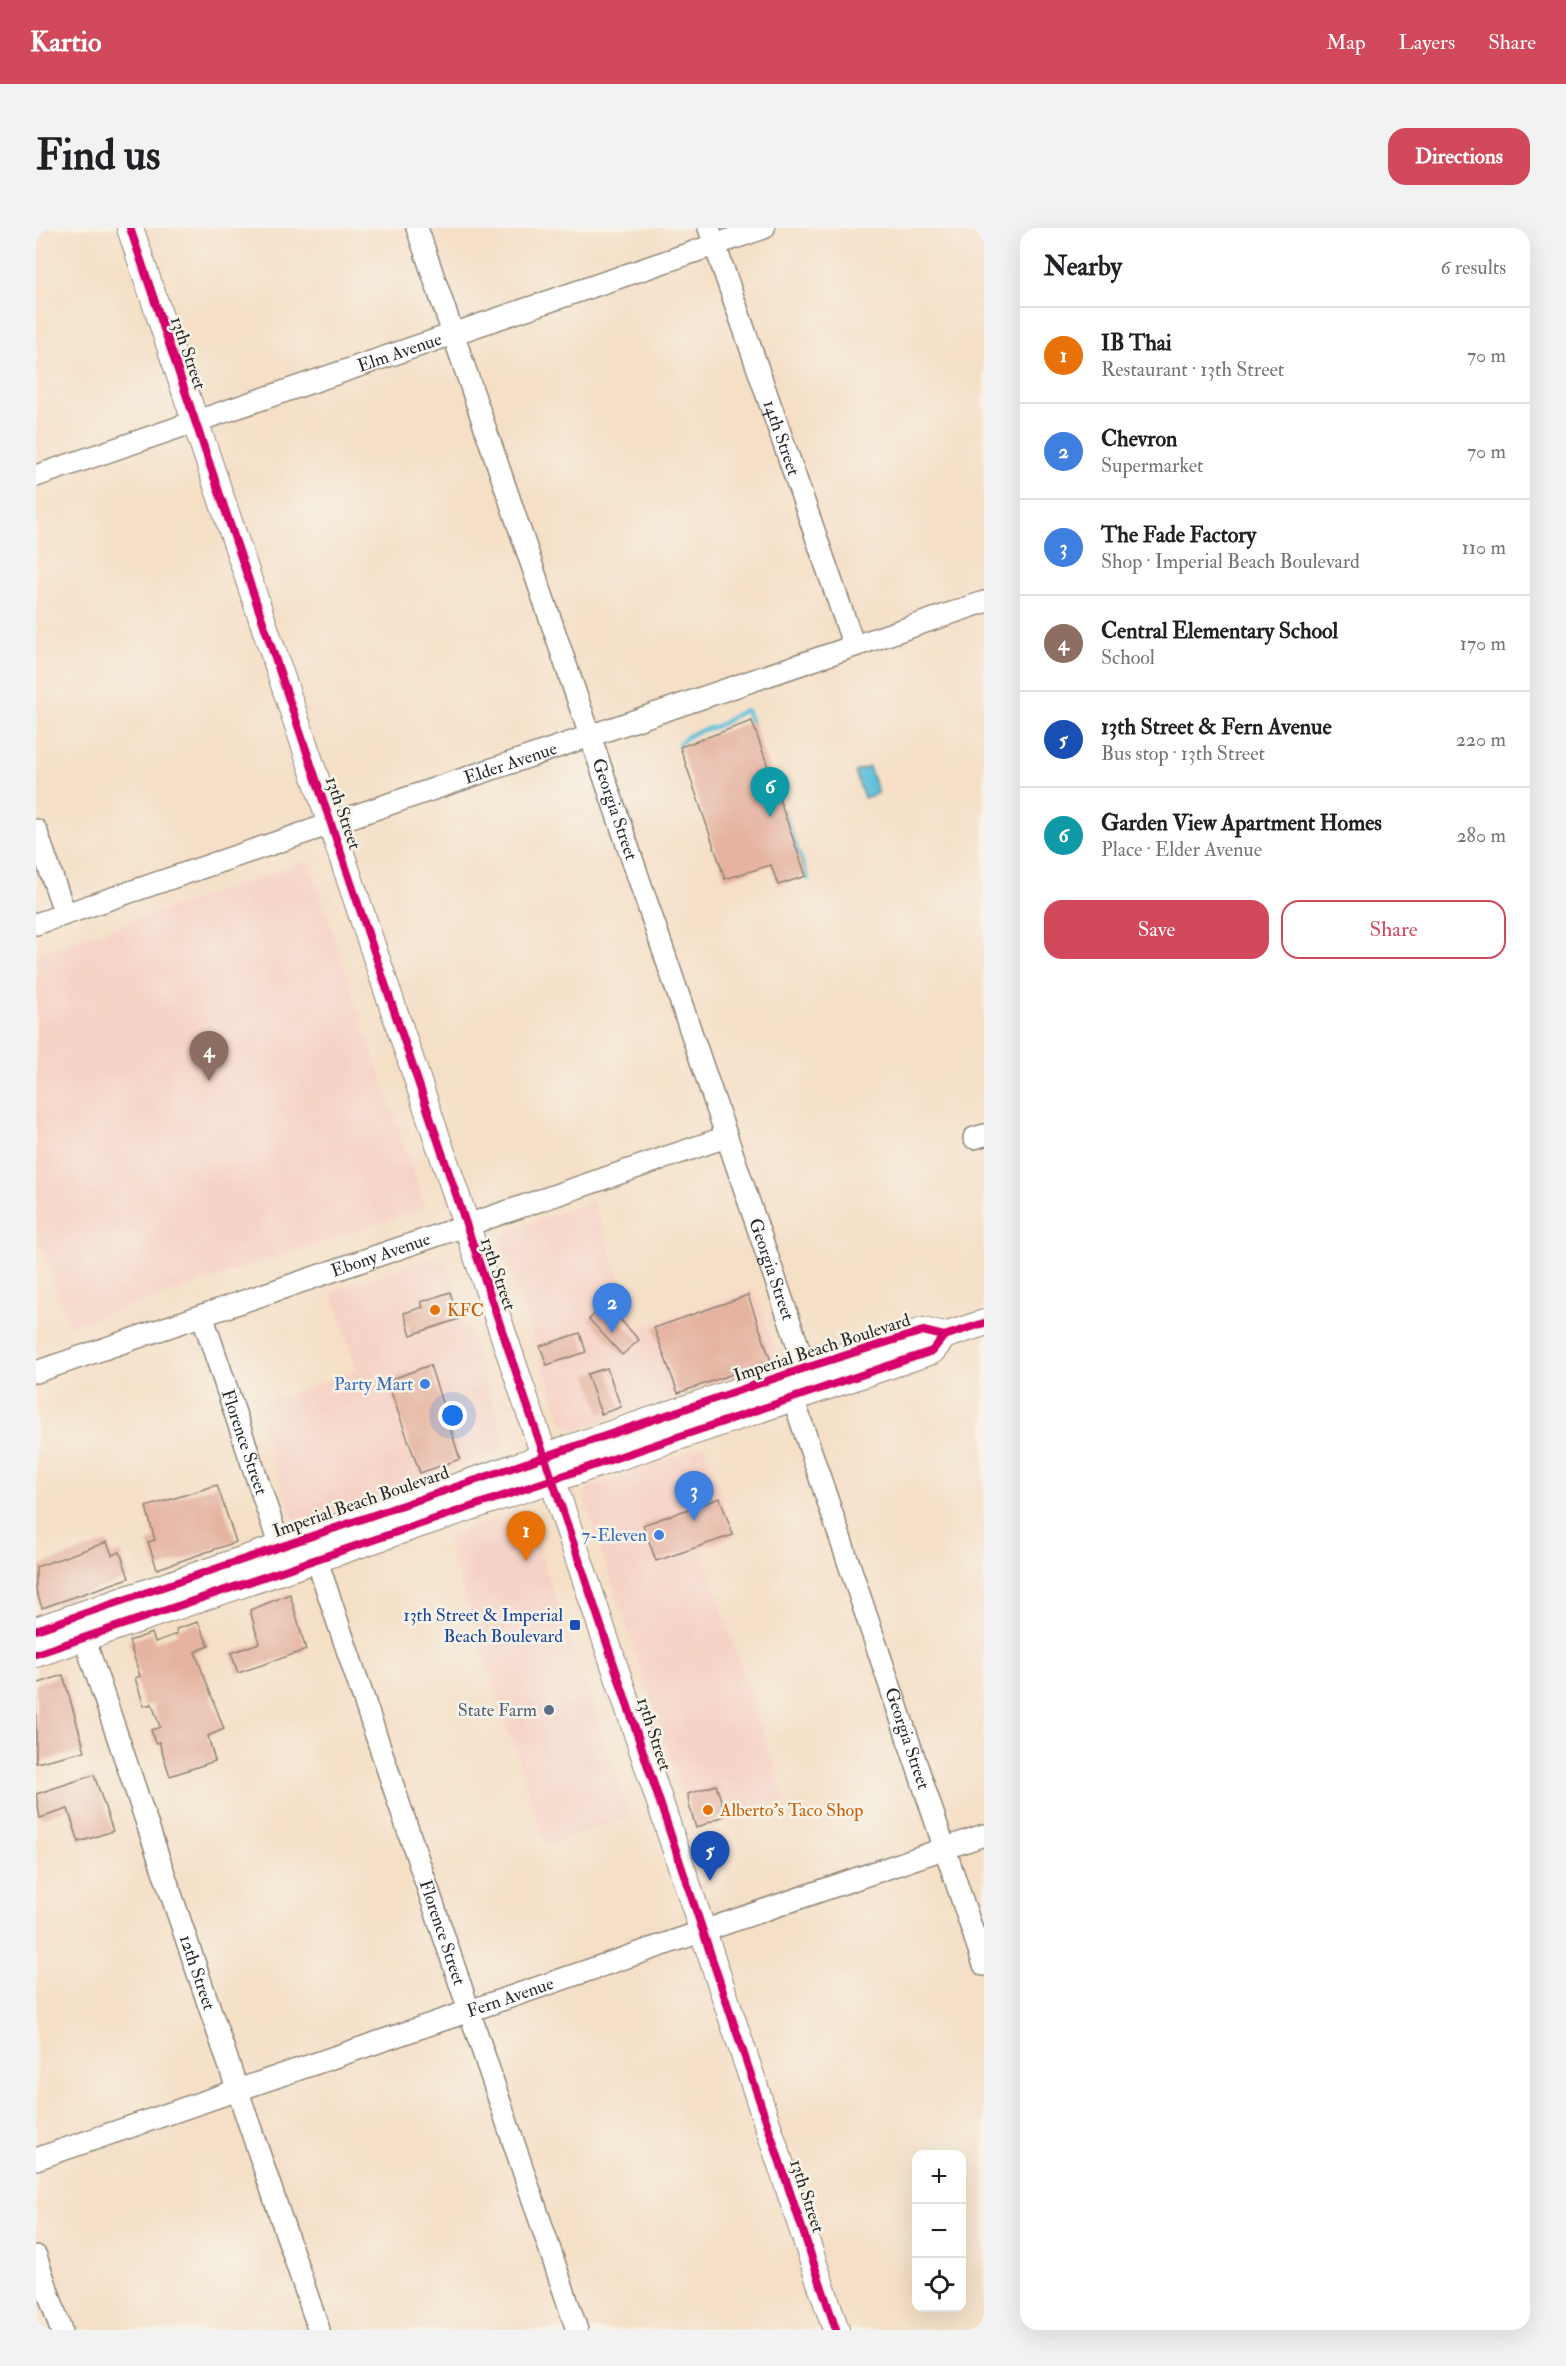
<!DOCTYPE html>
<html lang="en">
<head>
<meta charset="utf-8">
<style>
  body { margin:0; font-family:"IM FELL Double Pica",serif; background:#f2f2f2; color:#202124 }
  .controls { position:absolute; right:18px; bottom:18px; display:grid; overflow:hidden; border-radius:12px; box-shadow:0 6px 24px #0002 }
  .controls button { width:54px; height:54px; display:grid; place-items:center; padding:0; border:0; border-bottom:2px solid #e0e0e0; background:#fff; color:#202124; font:30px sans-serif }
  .you { position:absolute; left:417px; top:1188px; width:21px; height:21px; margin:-15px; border:4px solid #fff; border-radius:50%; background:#1a73e8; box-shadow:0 0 0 9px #1a73e833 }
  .badge { display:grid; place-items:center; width:39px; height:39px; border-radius:50%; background:#d1495b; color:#fff; font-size:20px; font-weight:700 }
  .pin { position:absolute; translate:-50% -50px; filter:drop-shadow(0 2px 3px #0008) }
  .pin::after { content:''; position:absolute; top:32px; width:21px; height:18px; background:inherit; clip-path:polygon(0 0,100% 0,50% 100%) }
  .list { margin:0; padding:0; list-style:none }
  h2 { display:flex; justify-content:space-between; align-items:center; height:78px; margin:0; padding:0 24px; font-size:26px }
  h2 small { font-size:20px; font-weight:400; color:#757577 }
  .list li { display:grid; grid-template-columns:39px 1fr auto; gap:18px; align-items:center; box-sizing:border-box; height:96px; padding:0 24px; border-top:2px solid #e0e0e0 }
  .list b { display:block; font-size:22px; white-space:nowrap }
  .list p { margin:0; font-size:20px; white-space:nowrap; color:#757577 }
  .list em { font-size:20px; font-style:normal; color:#757577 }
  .actions { display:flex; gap:12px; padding:18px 24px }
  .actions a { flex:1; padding:14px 0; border:2px solid #d1495b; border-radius:18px; text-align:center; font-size:21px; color:#d1495b }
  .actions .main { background:#d1495b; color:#fff }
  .icon { flex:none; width:33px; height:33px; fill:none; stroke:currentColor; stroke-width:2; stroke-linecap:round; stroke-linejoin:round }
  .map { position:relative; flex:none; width:948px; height:2102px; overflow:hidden; border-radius:18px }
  header { display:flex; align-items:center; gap:36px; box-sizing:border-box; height:84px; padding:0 30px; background:#d1495b; color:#fff }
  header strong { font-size:28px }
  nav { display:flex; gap:33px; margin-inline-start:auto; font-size:21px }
  .intro { display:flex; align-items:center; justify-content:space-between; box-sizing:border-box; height:144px; padding:0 36px }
  h1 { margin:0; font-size:42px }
  .button { padding:15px 27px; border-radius:18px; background:#d1495b; color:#fff; font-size:21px; font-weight:700 }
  main { display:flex; gap:36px; padding:0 36px }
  aside { flex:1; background:#fff; border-radius:18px; box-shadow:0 6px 24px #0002 }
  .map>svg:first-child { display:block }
  .built { fill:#f6d1c5 }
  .water { fill:#5bbfd9; stroke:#437582; stroke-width:1.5 }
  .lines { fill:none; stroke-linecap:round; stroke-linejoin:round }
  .stream { stroke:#5bbfd9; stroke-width:4.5 }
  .building { fill:#e5b3a0 }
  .minor-casing { stroke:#908578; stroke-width:24 }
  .major-casing { stroke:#908578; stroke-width:28 }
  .minor { stroke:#fff; stroke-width:21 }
  .major { stroke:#fff; stroke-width:26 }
  .cycleway-casing { stroke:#f7f3e8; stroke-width:11 }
  .cycleway { stroke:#d6006c; stroke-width:8 }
  .food-dot { fill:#e8710a; stroke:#f7f3e8; stroke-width:2 }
  .shop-dot { fill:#3f7fe0; stroke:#f7f3e8; stroke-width:2 }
  .transit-dot { fill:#1a4fb4; stroke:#f7f3e8; stroke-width:2 }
  .service-dot { fill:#5c6f8a; stroke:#f7f3e8; stroke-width:2 }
  .labels { text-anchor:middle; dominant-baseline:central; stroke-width:5; stroke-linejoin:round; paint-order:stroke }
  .street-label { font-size:18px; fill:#2b2b2b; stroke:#f7f3e8 }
  .food-label { font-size:18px; fill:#c56008; stroke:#f7f3e8; text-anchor:start }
  .shop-label { font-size:18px; fill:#366cbe; stroke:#f7f3e8; text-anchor:end }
  .transit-label { font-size:18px; fill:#164399; stroke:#f7f3e8; text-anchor:end }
  .service-label { font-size:18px; fill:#4e5e75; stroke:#f7f3e8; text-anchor:end }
</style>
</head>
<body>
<header>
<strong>Kartio</strong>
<nav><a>Map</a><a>Layers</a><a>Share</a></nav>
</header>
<div class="intro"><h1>Find us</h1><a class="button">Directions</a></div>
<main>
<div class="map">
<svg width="948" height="2102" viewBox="0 0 948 2102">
  <rect width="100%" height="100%" fill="#f7f3e8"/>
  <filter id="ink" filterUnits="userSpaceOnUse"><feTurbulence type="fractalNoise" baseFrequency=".0167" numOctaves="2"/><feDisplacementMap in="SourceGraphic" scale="12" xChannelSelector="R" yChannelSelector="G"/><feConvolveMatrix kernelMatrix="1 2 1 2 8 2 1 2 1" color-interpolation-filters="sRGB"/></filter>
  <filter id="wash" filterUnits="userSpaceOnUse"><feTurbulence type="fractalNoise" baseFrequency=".008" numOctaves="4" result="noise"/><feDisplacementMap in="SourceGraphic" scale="24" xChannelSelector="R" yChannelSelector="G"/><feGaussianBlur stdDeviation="1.35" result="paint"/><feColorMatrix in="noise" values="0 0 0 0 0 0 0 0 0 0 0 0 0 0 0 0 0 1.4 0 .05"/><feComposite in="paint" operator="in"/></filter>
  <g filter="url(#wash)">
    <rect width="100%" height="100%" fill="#f5dfc6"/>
    <!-- built -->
    <g class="built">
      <path d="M 273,633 L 389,980 L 33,1098 L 0,1002 L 0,726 Z"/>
      <path d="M 557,973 L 603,1101 L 718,1062 L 742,1129 L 739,1134 L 540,1202 L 527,1195 L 465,1017 L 467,1009 L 478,1000 Z"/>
      <path d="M 391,1031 L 411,1035 L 469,1213 L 458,1225 L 334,1267 L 327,1273 L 264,1293 L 255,1288 L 218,1178 L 320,1143 L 296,1063 Z"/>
      <path d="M 668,1218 L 700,1309 L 666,1320 L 750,1575 L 659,1605 L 548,1270 L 553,1260 Z"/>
      <path d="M 481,1283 L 492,1289 L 594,1589 L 510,1617 L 409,1308 Z"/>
    </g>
    <!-- water -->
    <path class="water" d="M 833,539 L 842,565 L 828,570 L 819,544 Z"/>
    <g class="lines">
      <!-- stream -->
      <g class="stream">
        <path d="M 643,516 C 655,503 666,503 681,498 C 692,494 699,485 710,482 L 716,497"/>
        <path d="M 747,583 L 772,651"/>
      </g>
    </g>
    <g id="blocks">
      <!-- building -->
      <g class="building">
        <path d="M 716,493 L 770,648 L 742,657 L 735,637 L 689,651 L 644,519 Z"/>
        <path d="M 414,1064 L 423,1091 L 375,1107 L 368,1085 L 387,1079 L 385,1074 Z"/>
        <path d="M 712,1067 L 735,1133 L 642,1165 L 618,1100 Z"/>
        <path d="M 570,1076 L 603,1112 L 586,1127 L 553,1091 Z"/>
        <path d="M 544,1105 L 550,1124 L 511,1137 L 504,1118 Z"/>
        <path d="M 394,1137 L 424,1231 L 384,1245 L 351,1153 Z"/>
        <path d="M 571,1140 L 585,1179 L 565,1186 L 551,1146 Z"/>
        <path d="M 181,1257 L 200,1314 L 121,1341 L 112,1314 L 119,1312 L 110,1279 Z"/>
        <path d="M 684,1270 L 697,1307 L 620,1333 L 607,1297 Z"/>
        <path d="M 71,1314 L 76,1327 L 84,1324 L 93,1350 L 6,1380 L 0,1362 L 0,1339 Z"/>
        <path d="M 254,1366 L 270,1422 L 202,1445 L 195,1425 L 223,1415 L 214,1382 Z"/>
        <path d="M 162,1394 L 173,1418 L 159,1424 L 188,1501 L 172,1508 L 179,1533 L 134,1548 L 123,1514 L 119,1515 L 115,1502 L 124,1499 L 116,1476 L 108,1478 L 99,1450 L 104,1448 L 93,1413 L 116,1405 L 119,1414 L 141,1406 L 140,1401 Z"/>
        <path d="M 27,1447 L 49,1523 L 0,1535 L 0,1456 Z"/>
        <path d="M 58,1547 L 77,1603 L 43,1614 L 32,1581 L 4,1590 L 0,1566 Z"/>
        <path d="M 680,1557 L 690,1587 L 660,1600 L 653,1577 L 652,1566 Z"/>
      </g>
    </g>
  </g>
  <g filter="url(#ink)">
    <use href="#blocks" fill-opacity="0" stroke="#908578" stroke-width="1.5"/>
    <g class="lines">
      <defs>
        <g id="minor">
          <path id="s1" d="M 381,0 L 774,1153"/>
          <path id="s2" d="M 673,0 L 818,418"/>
          <path id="s3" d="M 0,248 L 728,0"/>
          <path d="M 0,602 L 29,686"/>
          <path id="s4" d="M 0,696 L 948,374"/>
          <path d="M 938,910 L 948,907"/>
          <path id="s5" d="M 166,1087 L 249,1334"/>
          <path id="s6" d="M 0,1144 L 690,909"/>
          <path id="s7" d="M 752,1155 L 948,1737"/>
          <path id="s8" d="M 275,1315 L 541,2102"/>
          <path id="s9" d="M 43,1395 L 283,2102"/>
          <path id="s10" d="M 0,1931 L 948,1607"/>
          <path d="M 0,2028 L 25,2102"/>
        </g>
        <g id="major">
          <path d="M 94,0 L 508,1227 L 800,2102"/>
          <path d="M 0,1402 L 769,1140 L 887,1103 L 908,1108"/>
          <path d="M 0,1426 L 896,1123 L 908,1108 L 948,1095"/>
        </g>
      </defs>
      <!-- minor casing -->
      <use href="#minor" class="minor-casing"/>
      <!-- major casing -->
      <use href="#major" class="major-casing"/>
      <!-- minor -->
      <use href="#minor" class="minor"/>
      <!-- major -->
      <use href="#major" class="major"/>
      <defs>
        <g id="cycleway">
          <path d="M 94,0 L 508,1227 L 800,2102"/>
          <path d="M 0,1402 L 769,1140 L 887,1103 L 908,1108"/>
          <path d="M 0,1426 L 896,1123 L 908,1108 L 948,1095"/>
        </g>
      </defs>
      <!-- cycleway casing -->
      <use href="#cycleway" class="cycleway-casing"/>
      <!-- cycleway -->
      <use href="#cycleway" class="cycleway"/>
    </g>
  </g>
  <!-- markers -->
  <g class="food-dot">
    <circle cx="399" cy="1082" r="6"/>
    <circle cx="672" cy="1582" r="6"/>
  </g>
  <g class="shop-dot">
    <circle cx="389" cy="1156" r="6"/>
    <circle cx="623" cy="1307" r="6"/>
  </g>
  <rect class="transit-dot" x="533" y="1391" width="12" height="12" rx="3"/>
  <circle class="service-dot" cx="513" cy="1482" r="6"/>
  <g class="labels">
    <!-- street labels -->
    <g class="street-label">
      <text stroke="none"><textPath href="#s3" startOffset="384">Elm Avenue</textPath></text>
      <text transform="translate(152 125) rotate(71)">13th Street</text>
      <text stroke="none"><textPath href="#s2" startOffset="222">14th Street</textPath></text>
      <text stroke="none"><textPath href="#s4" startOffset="501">Elder Avenue</textPath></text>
      <text stroke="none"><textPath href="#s1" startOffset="614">Georgia Street</textPath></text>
      <text transform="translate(307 585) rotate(71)">13th Street</text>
      <text stroke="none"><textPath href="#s6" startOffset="364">Ebony Avenue</textPath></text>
      <text stroke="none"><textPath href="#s1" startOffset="1100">Georgia Street</textPath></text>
      <text transform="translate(462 1046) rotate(71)">13th Street</text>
      <text transform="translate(786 1120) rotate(-18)">Imperial Beach Boulevard</text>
      <text stroke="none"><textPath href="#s5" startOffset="134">Florence Street</textPath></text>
      <text transform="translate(325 1274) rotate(-19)">Imperial Beach Boulevard</text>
      <text transform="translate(618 1506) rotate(72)">13th Street</text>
      <text stroke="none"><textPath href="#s7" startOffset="375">Georgia Street</textPath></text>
      <text stroke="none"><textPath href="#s8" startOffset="411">Florence Street</textPath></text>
      <text stroke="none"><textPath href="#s9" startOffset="369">12th Street</textPath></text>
      <text stroke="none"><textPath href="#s10" startOffset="501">Fern Avenue</textPath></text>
      <text transform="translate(771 1968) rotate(72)">13th Street</text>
    </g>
    <!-- food labels -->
    <g class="food-label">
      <text x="411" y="1082">KFC</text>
      <text x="684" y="1582">Alberto's Taco Shop</text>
    </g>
    <!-- shop labels -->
    <g class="shop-label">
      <text x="377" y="1156">Party Mart</text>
      <text x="611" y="1307">7-Eleven</text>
    </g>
    <!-- transit labels -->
    <g class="transit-label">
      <text x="527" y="1387">13th Street &amp; Imperial<tspan x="527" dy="21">Beach Boulevard</tspan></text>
    </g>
    <!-- service labels -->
    <g class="service-label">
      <text x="501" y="1482">State Farm</text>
    </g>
  </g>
</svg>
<div class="controls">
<button>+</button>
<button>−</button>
<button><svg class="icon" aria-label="locate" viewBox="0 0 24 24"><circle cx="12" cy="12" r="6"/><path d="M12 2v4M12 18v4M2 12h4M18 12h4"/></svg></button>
</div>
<div class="you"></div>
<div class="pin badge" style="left:490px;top:1333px;background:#e8710a">1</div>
<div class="pin badge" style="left:576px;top:1105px;background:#3f7fe0">2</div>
<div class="pin badge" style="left:658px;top:1293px;background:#3f7fe0">3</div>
<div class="pin badge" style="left:173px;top:853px;background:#8d6e63">4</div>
<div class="pin badge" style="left:674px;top:1653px;background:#1a4fb4">5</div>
<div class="pin badge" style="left:734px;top:589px;background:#0f9aa8">6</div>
</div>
<aside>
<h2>Nearby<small>6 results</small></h2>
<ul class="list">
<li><span class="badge" style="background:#e8710a">1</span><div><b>IB Thai</b><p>Restaurant · 13th Street</p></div><em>70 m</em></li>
<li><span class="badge" style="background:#3f7fe0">2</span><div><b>Chevron</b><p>Supermarket</p></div><em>70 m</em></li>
<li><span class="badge" style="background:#3f7fe0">3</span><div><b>The Fade Factory</b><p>Shop · Imperial Beach Boulevard</p></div><em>110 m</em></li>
<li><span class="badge" style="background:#8d6e63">4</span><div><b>Central Elementary School</b><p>School</p></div><em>170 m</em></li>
<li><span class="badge" style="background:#1a4fb4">5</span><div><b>13th Street &amp; Fern Avenue</b><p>Bus stop · 13th Street</p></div><em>220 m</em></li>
<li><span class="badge" style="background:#0f9aa8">6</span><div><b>Garden View Apartment Homes</b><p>Place · Elder Avenue</p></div><em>280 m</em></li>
</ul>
<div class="actions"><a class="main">Save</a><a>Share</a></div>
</aside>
</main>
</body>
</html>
